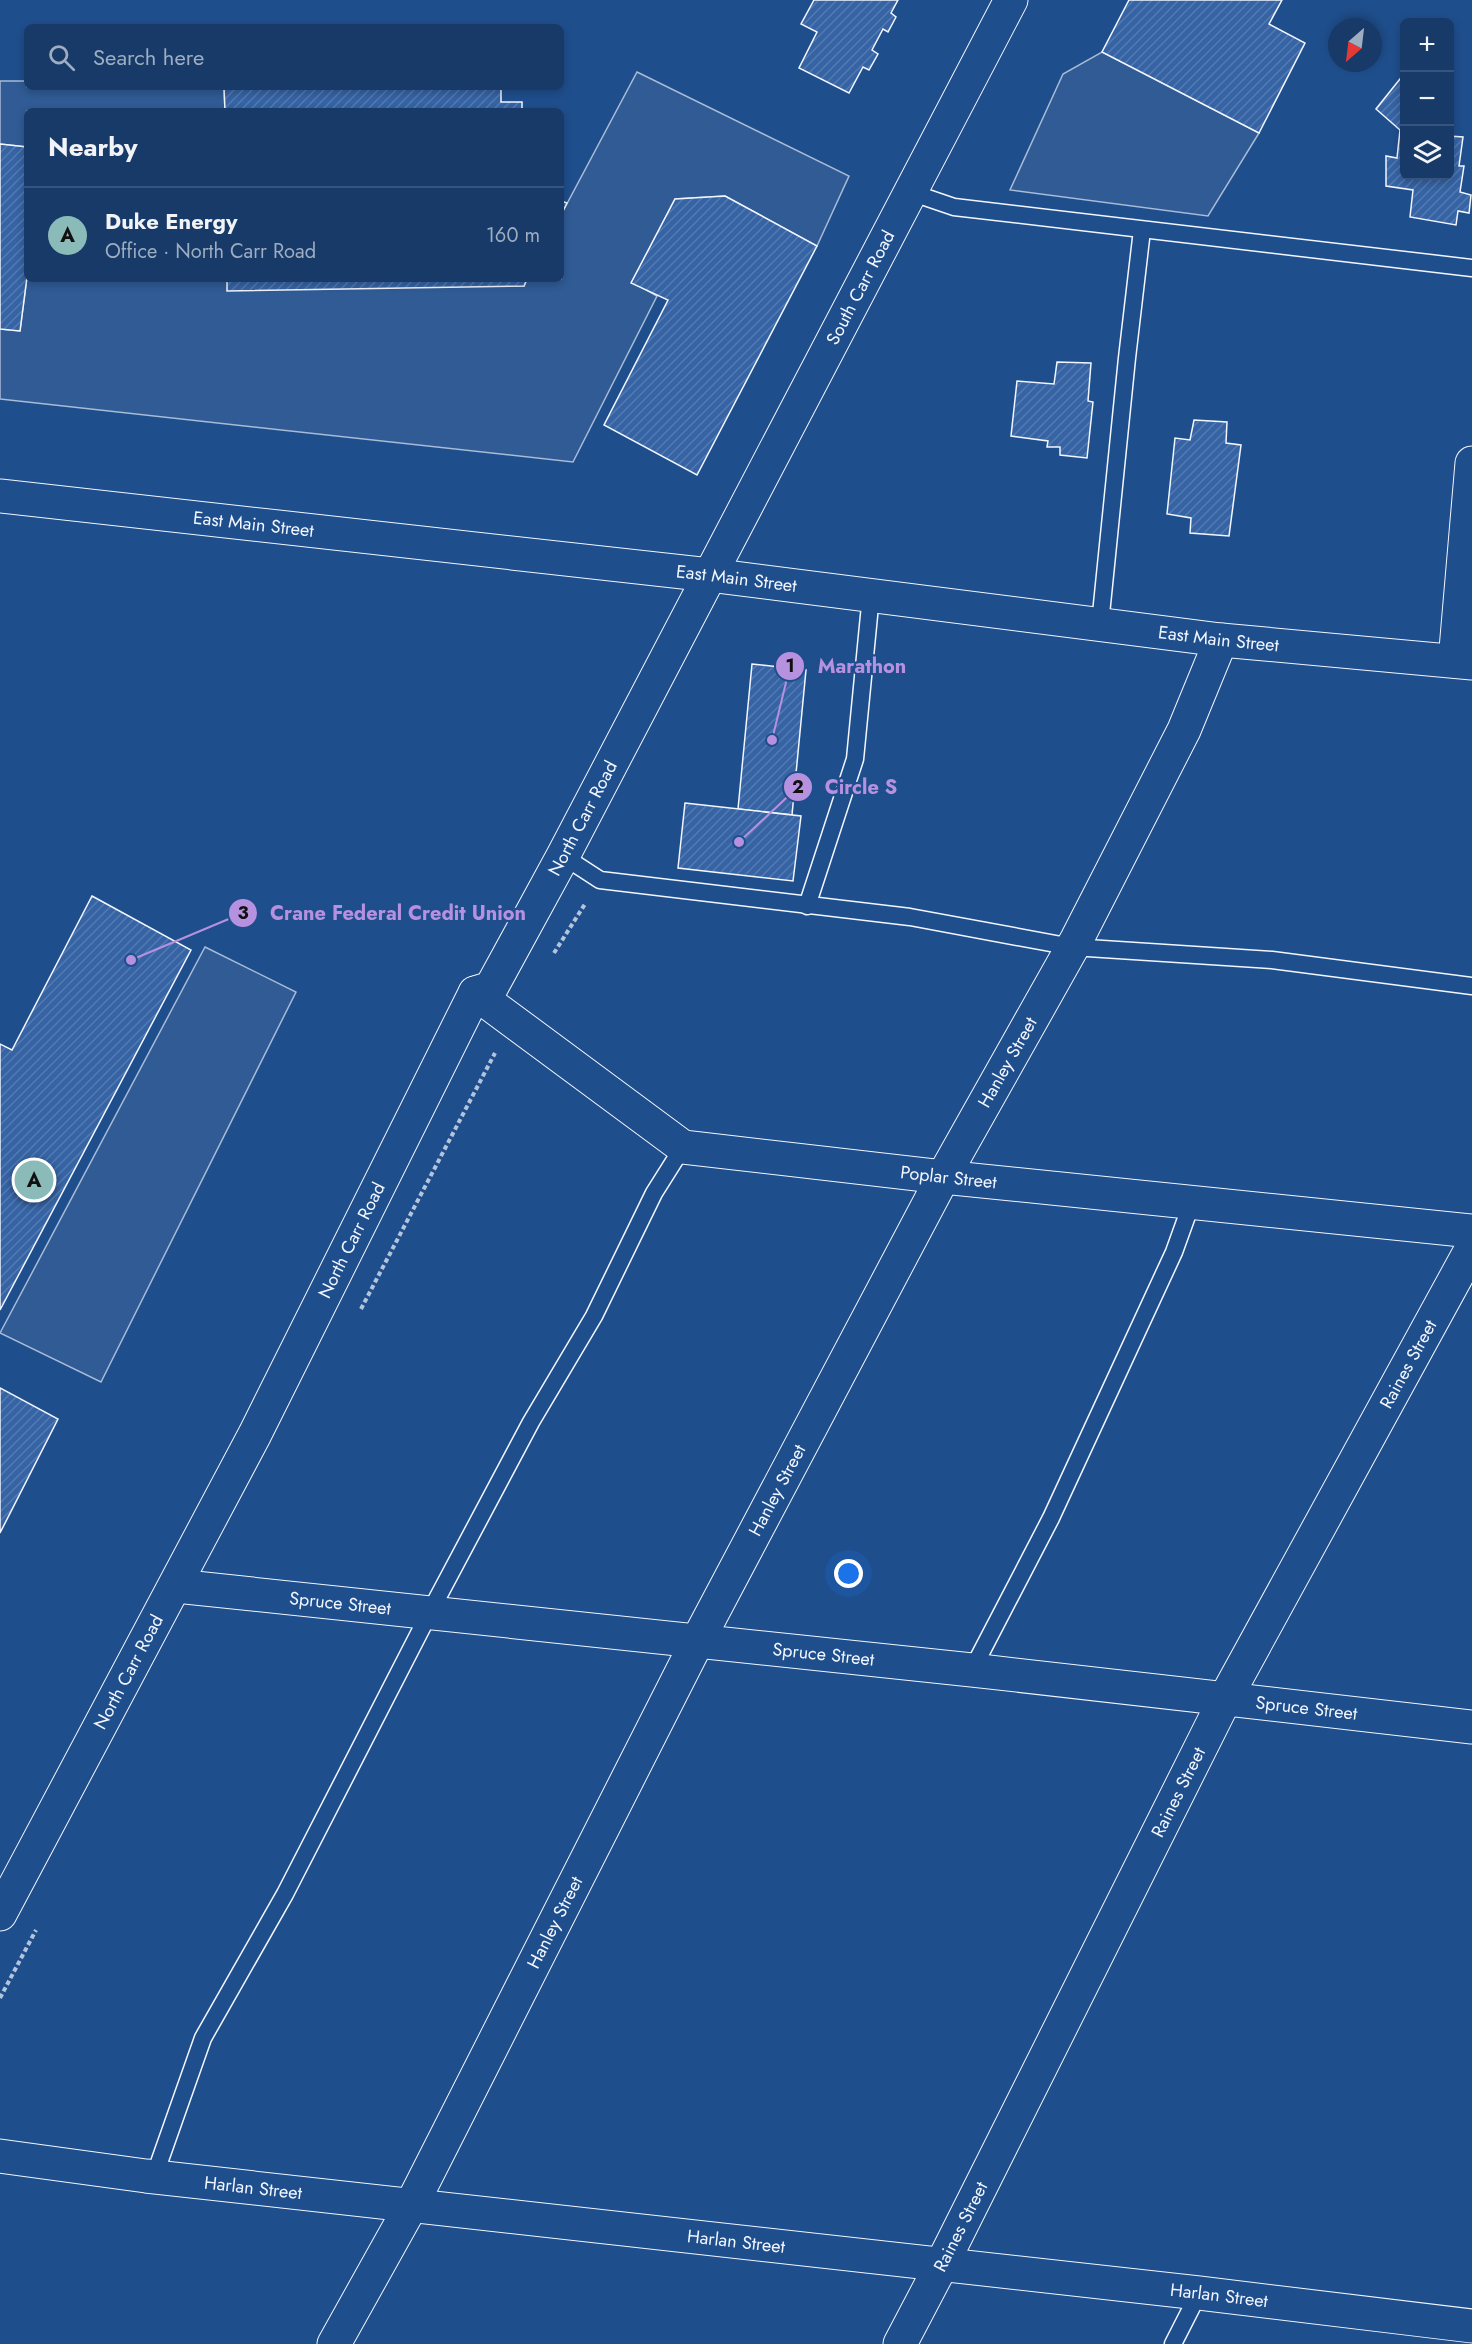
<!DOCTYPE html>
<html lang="en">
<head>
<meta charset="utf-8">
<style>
  body { margin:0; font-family:Jost,sans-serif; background:#244571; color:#f1f3f6 }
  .controls { position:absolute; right:18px; top:18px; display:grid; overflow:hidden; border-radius:9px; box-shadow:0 3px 9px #0003 }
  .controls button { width:54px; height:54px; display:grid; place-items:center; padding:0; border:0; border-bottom:2px solid #36547d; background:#173a69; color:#f1f3f6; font:30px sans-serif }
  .compass { position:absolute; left:1328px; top:18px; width:54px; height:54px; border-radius:50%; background:#173a69; box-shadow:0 3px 9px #0003; rotate:208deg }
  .you { position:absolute; left:849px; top:1574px; width:21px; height:21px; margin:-15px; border:4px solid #fff; border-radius:50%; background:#1a73e8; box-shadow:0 0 0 9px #1a73e833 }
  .badge { display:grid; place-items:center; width:39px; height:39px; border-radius:50%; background:#8bbbb9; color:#111; font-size:20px; font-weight:700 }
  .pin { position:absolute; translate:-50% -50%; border:3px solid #fff; box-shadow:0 2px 6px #0006 }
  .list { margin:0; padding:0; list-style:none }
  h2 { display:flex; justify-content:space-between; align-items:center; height:78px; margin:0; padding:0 24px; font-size:26px }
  h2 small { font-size:20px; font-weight:400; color:#9eadc0 }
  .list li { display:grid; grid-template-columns:39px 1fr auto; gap:18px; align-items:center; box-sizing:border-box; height:96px; padding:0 24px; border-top:2px solid #36547d }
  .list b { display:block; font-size:22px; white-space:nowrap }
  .list p { margin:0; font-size:20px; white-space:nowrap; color:#9eadc0 }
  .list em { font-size:20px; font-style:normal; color:#9eadc0 }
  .icon { flex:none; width:33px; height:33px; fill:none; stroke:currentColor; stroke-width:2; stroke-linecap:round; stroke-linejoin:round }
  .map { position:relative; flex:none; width:1472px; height:2344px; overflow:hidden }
  .search { position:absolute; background:#173a69; box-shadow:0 3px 9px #0003; left:24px; top:24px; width:540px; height:66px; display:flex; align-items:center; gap:15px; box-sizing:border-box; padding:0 21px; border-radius:9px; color:#9eadc0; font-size:22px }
  .panel { position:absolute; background:#173a69; box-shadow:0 3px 9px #0003; left:24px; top:108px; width:540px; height:174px; border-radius:9px }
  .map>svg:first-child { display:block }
  .built { fill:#305b95; stroke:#a8bbd7; stroke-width:1.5 }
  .building { fill:url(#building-hatch); stroke:#f2f6ff; stroke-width:1.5 }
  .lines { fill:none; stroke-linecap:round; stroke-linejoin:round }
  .service-casing { stroke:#f2f6ff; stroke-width:19 }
  .minor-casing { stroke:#f2f6ff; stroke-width:35 }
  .primary-casing { stroke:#f2f6ff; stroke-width:35 }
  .path { stroke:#b3c4dc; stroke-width:4; stroke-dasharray:4.5 3; stroke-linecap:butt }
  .service { stroke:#1f4e8c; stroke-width:16 }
  .minor { stroke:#1f4e8c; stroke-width:33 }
  .primary { stroke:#1f4e8c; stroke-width:33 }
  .labels { text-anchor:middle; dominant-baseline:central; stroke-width:4.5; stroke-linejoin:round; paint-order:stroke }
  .street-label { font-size:18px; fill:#f2f6ff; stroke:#1f4e8c }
  .leader { fill:none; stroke:#b691df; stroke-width:2 }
  .callout-dot { fill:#b691df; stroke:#1f4e8c; stroke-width:2 }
  .mark-label { font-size:18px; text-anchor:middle; font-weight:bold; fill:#111 }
  .callout-label { font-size:20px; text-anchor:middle; font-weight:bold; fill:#b691df; stroke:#1f4e8c; stroke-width:4.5; stroke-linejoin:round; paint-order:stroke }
</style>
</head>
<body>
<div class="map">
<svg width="1472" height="2344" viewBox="0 0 1472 2344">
  <defs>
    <pattern id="building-hatch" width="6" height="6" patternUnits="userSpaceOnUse" patternTransform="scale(1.5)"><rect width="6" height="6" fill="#3563a3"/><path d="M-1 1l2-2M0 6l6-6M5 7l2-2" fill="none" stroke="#537ab1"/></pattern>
  </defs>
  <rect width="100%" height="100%" fill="#1f4e8c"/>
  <!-- built -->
  <g class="built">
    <path d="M 1102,52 L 1259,133 L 1208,216 L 1010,190 L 1063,74 Z"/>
    <path d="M 637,72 L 849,176 L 817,246 L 725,196 L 675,199 L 632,282 L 657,296 L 573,462 L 0,399 L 0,329 L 20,331 L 27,277 L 27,279 L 227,279 L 524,286 L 527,279 L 561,279 L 561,215 Z"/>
    <path d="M 0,81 L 27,81 L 27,87 L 224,87 L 225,111 L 27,111 L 27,147 L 0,144 Z"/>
    <path d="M 205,947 L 296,992 L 101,1382 L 0,1333 Z"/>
  </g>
  <!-- building -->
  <g class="building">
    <path d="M 814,0 L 898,0 L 891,13 L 896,17 L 888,32 L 883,29 L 872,50 L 878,54 L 869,70 L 863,67 L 849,93 L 799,68 L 817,32 L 801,24 Z"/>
    <path d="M 1129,0 L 1282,0 L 1269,24 L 1305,43 L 1259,133 L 1102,52 Z"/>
    <path d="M 1404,74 L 1404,176 L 1450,176 L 1450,136 L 1463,137 L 1459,166 L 1464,166 L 1460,192 L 1471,195 L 1469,213 L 1458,211 L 1456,225 L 1410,217 L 1413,190 L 1386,186 L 1386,156 L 1397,158 L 1400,130 L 1376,109 Z"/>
    <path d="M 224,87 L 501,87 L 501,102 L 522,102 L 522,111 L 225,111 Z"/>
    <path d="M 0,144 L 27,147 L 27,277 L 20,331 L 0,329 Z"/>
    <path d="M 725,196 L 817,246 L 697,475 L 604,425 L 668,300 L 631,283 L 675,199 Z"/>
    <path d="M 561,201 L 567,203 L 561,215 Z"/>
    <path d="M 227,279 L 527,279 L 524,286 L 227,291 Z"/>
    <path d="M 1057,362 L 1091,363 L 1088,401 L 1093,402 L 1087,458 L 1060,455 L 1060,447 L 1047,447 L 1048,441 L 1011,436 L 1017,381 L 1054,384 Z"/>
    <path d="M 1194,420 L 1227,422 L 1226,443 L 1241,445 L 1229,536 L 1190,533 L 1191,518 L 1167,514 L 1175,438 L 1190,440 Z"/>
    <path d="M 752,664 L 806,670 L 792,815 L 738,809 Z"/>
    <path d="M 685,803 L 801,816 L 793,881 L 678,868 Z"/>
    <path d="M 92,896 L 191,950 L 0,1310 L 0,1044 L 12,1050 Z"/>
    <path d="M 0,1388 L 58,1419 L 0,1533 Z"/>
  </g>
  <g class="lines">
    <defs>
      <g id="service">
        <path d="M 910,192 L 954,207 L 1472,268"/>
        <path d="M 1100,624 L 1127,358 L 1142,230"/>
        <path d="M 563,856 L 600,880 L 910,917 L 1072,947 L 1272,960 L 1472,986"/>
        <path d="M 807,906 L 855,759 L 871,595"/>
        <path d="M 972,1670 L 1051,1518 L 1174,1252 L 1192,1202"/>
        <path d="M 154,2177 L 203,2038 L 285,1894 L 430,1612 L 531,1422 L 594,1316 L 654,1193 L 683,1147"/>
        <path d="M 1173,2344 L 1199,2293"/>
      </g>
      <g id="minor">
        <path d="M 1455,661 L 1472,463"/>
        <path id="s1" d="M 475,993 L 683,1147 L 943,1177 L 1472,1231"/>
        <path id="s2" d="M 176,1586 L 972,1670 L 1472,1727"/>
        <path id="s3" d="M 0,1914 L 255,1434 L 475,993 L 491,988 L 563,856 L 1011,0"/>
        <path id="s4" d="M 0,2156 L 146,2176 L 1199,2293 L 1472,2326"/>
        <path id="s5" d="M 334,2344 L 411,2206 L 698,1640 L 943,1177 L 1077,939 L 1184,730 L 1221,640"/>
        <path id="s6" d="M 900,2344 L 942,2264 L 1226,1697 L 1472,1248"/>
      </g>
      <g id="primary">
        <path id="s7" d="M 0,496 L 710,575 L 1221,640 L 1472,663"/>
      </g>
    </defs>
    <!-- service casing -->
    <use href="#service" class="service-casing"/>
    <!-- minor casing -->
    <use href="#minor" class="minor-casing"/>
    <!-- primary casing -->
    <use href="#primary" class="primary-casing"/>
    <!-- path -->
    <g class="path">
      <path d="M 554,953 L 585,904"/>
      <path d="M 361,1309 L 495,1053"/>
      <path d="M 0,1998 L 36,1930"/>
    </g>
    <!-- service -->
    <use href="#service" class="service"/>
    <!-- minor -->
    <use href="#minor" class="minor"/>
    <!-- primary -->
    <use href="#primary" class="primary"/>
  </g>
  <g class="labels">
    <!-- street labels -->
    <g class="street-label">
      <text stroke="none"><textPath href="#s3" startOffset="1845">South Carr Road</textPath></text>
      <text stroke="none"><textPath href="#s7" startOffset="255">East Main Street</textPath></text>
      <text stroke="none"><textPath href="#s7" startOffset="741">East Main Street</textPath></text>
      <text stroke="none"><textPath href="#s7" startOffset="1227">East Main Street</textPath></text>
      <text stroke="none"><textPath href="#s3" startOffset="1246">North Carr Road</textPath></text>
      <text stroke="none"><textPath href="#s5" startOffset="1448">Hanley Street</textPath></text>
      <text stroke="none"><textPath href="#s1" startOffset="526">Poplar Street</textPath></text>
      <text stroke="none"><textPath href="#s3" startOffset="760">North Carr Road</textPath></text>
      <text stroke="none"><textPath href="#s6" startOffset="1104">Raines Street</textPath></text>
      <text stroke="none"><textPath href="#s5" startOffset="962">Hanley Street</textPath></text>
      <text stroke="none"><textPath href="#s2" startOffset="165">Spruce Street</textPath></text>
      <text stroke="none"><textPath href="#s2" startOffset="651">Spruce Street</textPath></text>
      <text stroke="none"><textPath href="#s3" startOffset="274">North Carr Road</textPath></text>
      <text stroke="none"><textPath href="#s2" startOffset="1137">Spruce Street</textPath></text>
      <text stroke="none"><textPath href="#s6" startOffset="618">Raines Street</textPath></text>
      <text stroke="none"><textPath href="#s5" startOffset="476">Hanley Street</textPath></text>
      <text stroke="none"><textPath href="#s4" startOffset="255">Harlan Street</textPath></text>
      <text stroke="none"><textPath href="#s6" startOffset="132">Raines Street</textPath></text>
      <text stroke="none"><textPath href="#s4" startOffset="741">Harlan Street</textPath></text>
      <text stroke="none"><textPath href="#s4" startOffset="1227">Harlan Street</textPath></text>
    </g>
  </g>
  <!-- callouts -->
  <path class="leader" d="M772 740L790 666M739 842L798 787M131 960L243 913"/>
  <g class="callout-dot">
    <circle cx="772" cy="740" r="6"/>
    <circle cx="739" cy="842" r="6"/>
    <circle cx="131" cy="960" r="6"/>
    <circle cx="790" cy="666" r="15"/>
    <circle cx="798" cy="787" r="15"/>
    <circle cx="243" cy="913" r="15"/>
  </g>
  <g class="mark-label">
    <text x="790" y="672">1</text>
    <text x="798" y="793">2</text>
    <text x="243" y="919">3</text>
  </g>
  <g class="callout-label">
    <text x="862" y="673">Marathon</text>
    <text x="861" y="794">Circle S</text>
    <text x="398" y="920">Crane Federal Credit Union</text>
  </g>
</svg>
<div class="controls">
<button>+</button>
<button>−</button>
<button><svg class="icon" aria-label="layers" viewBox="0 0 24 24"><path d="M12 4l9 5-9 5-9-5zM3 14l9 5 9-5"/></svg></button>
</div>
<svg class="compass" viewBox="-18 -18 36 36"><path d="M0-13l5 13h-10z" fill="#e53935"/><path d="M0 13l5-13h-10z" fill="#9eadc0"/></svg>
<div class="you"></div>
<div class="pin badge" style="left:34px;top:1180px">A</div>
<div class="search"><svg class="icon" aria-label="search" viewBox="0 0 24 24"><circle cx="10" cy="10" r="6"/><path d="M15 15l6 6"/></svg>Search here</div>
<section class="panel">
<h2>Nearby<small></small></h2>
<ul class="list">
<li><span class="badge">A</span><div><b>Duke Energy</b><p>Office · North Carr Road</p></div><em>160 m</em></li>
</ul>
</section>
</div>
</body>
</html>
